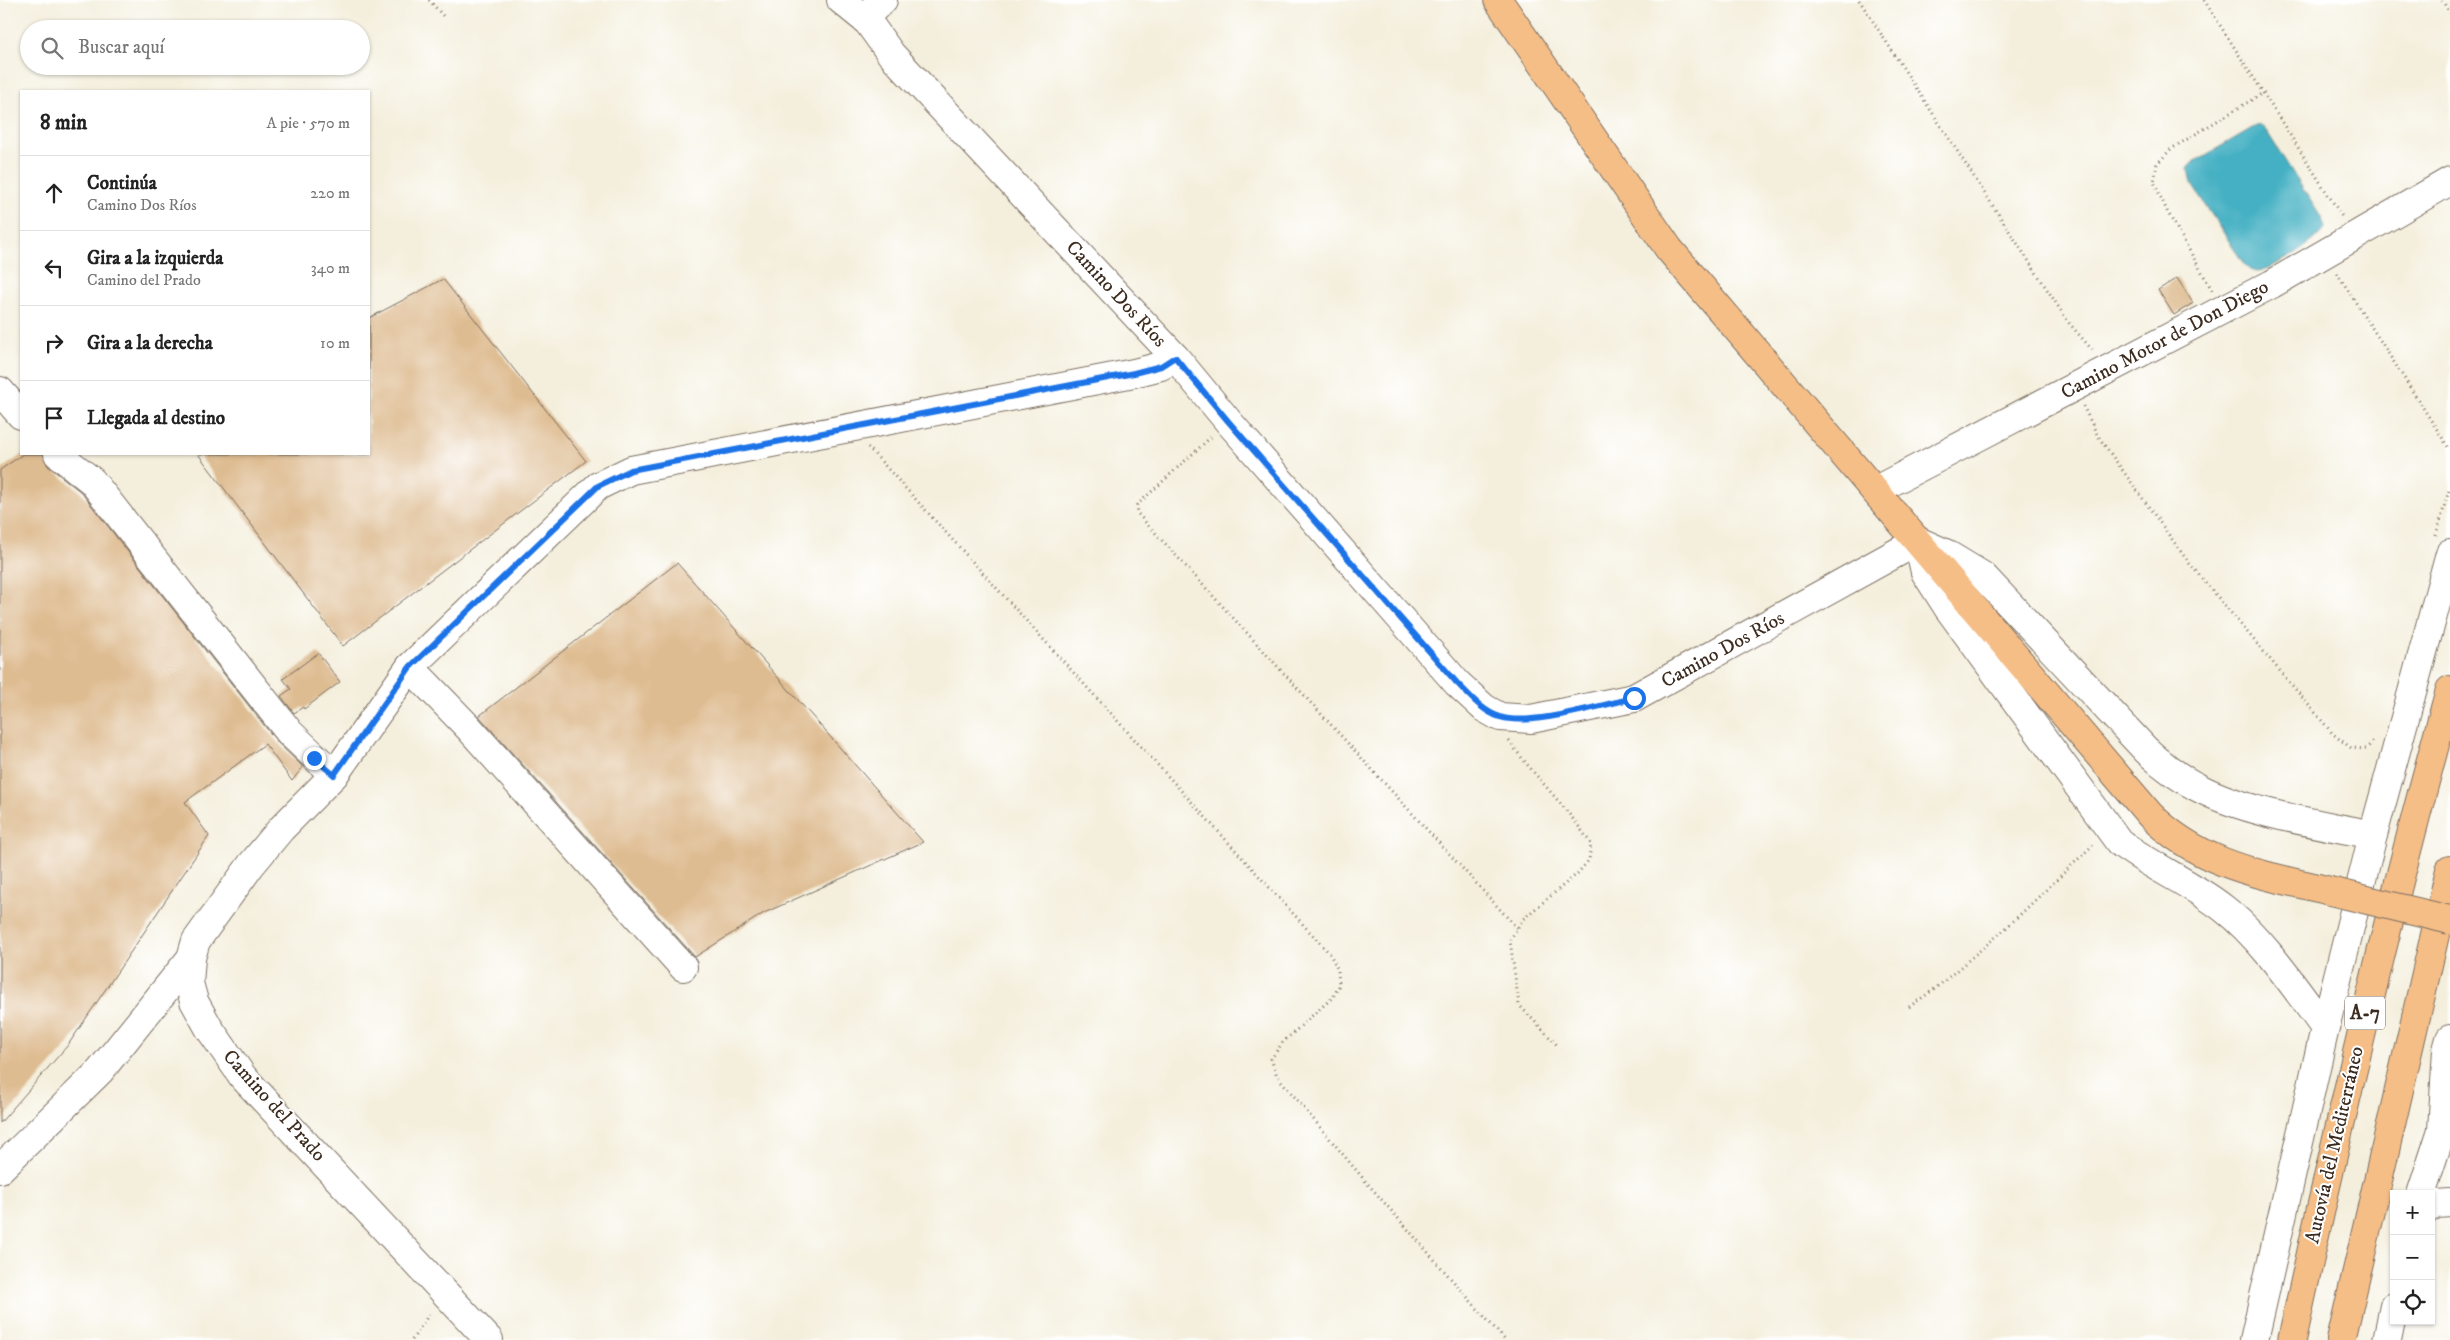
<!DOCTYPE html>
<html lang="es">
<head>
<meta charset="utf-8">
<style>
  body { margin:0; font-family:"IM FELL DW Pica",serif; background:#f6f6f6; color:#222 }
  .controls { position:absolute; right:15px; bottom:15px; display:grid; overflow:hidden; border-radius:0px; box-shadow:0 1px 4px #0004 }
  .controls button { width:45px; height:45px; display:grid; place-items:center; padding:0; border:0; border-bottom:1px solid #e0e0e0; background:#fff; color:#222; font:25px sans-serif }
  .stop { position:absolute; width:15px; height:15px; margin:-11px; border:4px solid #1a73e8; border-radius:50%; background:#fff }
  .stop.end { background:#1a73e8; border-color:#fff; box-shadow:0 1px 5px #0008 }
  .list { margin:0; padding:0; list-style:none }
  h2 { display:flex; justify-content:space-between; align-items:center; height:65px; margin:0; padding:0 20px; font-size:21px }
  h2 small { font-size:16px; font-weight:400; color:#767676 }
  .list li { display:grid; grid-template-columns:32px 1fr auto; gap:15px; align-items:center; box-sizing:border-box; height:75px; padding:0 20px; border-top:1px solid #e0e0e0 }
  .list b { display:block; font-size:19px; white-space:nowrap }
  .list p { margin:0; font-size:16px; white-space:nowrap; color:#767676 }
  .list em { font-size:16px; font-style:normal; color:#767676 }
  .icon { flex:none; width:28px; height:28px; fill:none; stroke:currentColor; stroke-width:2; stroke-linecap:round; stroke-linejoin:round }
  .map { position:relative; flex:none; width:2450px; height:1340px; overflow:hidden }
  .search { position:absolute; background:#fff; box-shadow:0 1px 4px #0004; left:20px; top:20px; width:350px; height:55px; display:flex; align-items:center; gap:12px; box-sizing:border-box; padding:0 18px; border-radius:28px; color:#767676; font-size:19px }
  .panel { position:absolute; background:#fff; box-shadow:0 1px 4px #0004; left:20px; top:90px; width:350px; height:365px; border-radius:0px }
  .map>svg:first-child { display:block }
  .water { fill:#45b0c3; stroke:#406d70 }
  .building { fill:#debc91 }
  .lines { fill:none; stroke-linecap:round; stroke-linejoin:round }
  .minor-casing { stroke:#7c6f61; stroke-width:30 }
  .major-casing { stroke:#7c6f61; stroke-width:30 }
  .highway-casing { stroke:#7c6f61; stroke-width:30 }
  .path { stroke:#7c6f61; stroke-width:3; stroke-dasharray:1 4; stroke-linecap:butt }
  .minor { stroke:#fff; stroke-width:28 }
  .major { stroke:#f6be87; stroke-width:28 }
  .highway { stroke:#f6be87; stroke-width:28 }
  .major-bridge-casing { stroke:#7c6f61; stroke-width:30; stroke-linecap:butt }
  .major-bridge { stroke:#f6be87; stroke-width:28 }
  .route { stroke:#1a73e8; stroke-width:6 }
  .labels { text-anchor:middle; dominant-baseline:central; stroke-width:4; stroke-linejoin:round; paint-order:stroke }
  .shield { fill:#fff; stroke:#766a62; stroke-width:1 }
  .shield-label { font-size:19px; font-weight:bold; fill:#3b2a1e }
  .street-label { font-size:20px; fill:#3b2a1e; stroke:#fff }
</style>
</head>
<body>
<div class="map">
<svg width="2450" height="1340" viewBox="0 0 2450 1340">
  <rect width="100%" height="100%" fill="#fff"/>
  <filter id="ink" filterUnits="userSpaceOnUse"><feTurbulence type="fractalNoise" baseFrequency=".02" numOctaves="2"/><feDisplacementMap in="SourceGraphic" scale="10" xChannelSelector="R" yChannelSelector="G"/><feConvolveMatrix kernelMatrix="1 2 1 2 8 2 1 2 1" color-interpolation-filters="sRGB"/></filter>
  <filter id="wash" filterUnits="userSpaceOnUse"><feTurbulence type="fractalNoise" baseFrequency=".0096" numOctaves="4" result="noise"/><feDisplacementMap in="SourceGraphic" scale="20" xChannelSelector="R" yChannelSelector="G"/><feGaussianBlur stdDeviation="1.12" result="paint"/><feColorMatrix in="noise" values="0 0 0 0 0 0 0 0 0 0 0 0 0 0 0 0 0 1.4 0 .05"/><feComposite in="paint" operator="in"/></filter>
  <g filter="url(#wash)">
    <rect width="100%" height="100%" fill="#f4efdd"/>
    <!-- water -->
    <path class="water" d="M 2260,125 L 2264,127 L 2322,219 L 2325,228 C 2318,241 2269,273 2254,271 C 2249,271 2247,267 2244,264 L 2191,183 L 2188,169 L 2192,163 L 2254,127 Z"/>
    <g id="blocks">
      <!-- building -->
      <g class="building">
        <path d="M 2177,278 L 2193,303 L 2174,315 L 2158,290 Z"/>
        <path d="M 443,279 L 586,461 L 343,646 L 198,454 L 369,454 L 369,318 Z"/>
        <path d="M 23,454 L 43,454 L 48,466 L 81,492 L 278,743 L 303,767 L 292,781 L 265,744 L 185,802 L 209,836 L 68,1045 L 0,1123 L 0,470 Z"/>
        <path d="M 677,563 L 923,842 L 764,913 L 695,957 L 479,716 Z"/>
        <path d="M 318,653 L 340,682 L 304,709 L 303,707 L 294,713 L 281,696 L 291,689 L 283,679 Z"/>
      </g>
    </g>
  </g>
  <g filter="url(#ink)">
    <use href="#blocks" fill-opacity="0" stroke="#7c6f61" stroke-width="1"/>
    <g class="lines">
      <defs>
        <g id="minor">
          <path d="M 841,0 L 868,22 L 891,54 L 1175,357 L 1228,421 L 1457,683 L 1484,708 L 1500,717 L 1531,719 L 1634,698 L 1918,541"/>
          <path d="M 868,22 L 870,12 L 883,0"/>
          <path d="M 0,391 L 21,415"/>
          <path d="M 58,454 L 92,481 L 290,733 L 334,775"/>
          <path d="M 1876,490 L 2272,284 L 2450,181"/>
          <path d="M 1918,541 L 1925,572 L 1948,608 L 2119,842 C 2152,867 2191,883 2223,908 C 2261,937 2296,989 2325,1028"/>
          <path d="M 1918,541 L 1945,553 L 1983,576 L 2146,750 C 2162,765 2179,778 2199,788 C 2247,813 2320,824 2373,835"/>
          <path d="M 410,667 L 468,727 L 683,967"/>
          <path d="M 0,1169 L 100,1071 L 191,958"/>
          <path d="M 2421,1194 L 2442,1130 L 2447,1050 L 2450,1039"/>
          <path d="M 2431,1207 L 2436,1204 L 2450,1203"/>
          <path d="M 489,1340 L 243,1077 L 209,1028 L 194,1001 L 189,983 L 191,958 L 196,941 L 251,865 L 281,829 L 334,775 L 410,667 L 598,486 L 631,470 L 1134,373 L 1161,366 L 1175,357"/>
          <path d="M 2254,1340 L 2325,1028 L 2373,835 L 2450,553"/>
          <path d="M 2387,1340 L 2394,1306"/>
        </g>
        <path id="major" d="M 1498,0 L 1669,249 L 2150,815 C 2201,865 2259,874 2326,890"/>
        <g id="highway">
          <path d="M 2292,1340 C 2339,1122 2390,905 2450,690"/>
          <path d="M 2341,1340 L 2450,870"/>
        </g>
      </defs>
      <!-- minor casing -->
      <use href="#minor" class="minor-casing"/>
      <!-- major casing -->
      <use href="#major" class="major-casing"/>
      <!-- highway casing -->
      <use href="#highway" class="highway-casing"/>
      <!-- path -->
      <g class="path">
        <path d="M 429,0 L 444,17"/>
        <path d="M 1859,0 L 2069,323 L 2094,352"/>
        <path d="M 2204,0 L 2343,218"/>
        <path d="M 2442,0 L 2450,13"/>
        <path d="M 2337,273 L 2450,450"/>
        <path d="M 2212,290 L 2167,211 L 2154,182 L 2157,164 L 2171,149 L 2263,93"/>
        <path d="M 2083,406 L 2098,436 L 2189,563 L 2333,734 L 2351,748 L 2366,749 L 2374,740"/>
        <path d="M 1211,437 L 1137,505 L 1138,514 L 1517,928"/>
        <path d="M 868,447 L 1330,954 L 1338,970 L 1339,986 L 1333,997 L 1283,1042 L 1271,1059 L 1277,1076 L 1367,1183 L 1505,1340"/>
        <path d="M 2436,535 L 2450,487"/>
        <path d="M 1509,741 C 1535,777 1567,807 1591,844 L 1589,860 L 1577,874 L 1523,919 L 1510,940 L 1519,1005 L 1558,1046"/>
        <path d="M 1909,1007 L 1936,988 L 2005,929 L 2093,845"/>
        <path d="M 412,1340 L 431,1311"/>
      </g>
      <!-- minor -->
      <use href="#minor" class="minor"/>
      <!-- major -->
      <use href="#major" class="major"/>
      <!-- highway -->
      <use href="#highway" class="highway"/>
      <defs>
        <path id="major-bridge" d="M 2326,890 L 2450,920"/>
      </defs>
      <!-- major-bridge casing -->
      <use href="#major-bridge" class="major-bridge-casing"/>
      <!-- major-bridge -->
      <use href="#major-bridge" class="major-bridge"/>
    </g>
  </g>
  <g class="lines" filter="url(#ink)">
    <!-- route -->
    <path class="route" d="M 314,758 L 334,775 L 410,667 L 598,486 L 631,470 L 1134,373 L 1161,366 L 1175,357 L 1228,421 L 1457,683 C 1469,695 1483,712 1500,717 C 1530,727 1601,705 1634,698"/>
  </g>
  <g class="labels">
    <!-- shield labels -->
    <rect class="shield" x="2345" y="996.5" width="40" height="33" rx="4"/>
    <g class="shield-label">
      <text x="2365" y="1013">A-7</text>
    </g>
    <!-- street labels -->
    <g class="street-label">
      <text transform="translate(1116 294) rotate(47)">Camino Dos Ríos</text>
      <text transform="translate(2165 340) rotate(-28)">Camino Motor de Don Diego</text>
      <text transform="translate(1723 650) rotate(-29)">Camino Dos Ríos</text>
      <text transform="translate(274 1106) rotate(48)">Camino del Prado</text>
      <text transform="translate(2335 1145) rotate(-77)">Autovía del Mediterráneo</text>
    </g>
  </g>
</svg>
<div class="controls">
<button>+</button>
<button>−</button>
<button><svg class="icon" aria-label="locate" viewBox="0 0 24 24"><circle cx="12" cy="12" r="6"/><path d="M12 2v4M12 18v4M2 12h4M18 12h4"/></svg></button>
</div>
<div class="stop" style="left:1634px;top:698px"></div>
<div class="stop end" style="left:314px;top:758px"></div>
<div class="search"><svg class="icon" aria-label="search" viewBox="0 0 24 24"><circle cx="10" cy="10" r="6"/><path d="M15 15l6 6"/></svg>Buscar aquí</div>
<section class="panel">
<h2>8 min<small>A pie · 570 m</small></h2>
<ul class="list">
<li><svg class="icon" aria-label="ahead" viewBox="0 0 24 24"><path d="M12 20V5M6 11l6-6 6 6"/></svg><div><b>Continúa</b><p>Camino Dos Ríos</p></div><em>220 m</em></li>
<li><svg class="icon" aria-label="left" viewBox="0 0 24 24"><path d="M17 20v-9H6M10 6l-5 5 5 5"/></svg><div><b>Gira a la izquierda</b><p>Camino del Prado</p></div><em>340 m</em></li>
<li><svg class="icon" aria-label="right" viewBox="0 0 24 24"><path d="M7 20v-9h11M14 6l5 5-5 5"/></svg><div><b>Gira a la derecha</b></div><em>10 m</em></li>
<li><svg class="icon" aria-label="arrive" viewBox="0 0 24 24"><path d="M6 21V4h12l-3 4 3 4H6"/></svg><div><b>Llegada al destino</b></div></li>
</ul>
</section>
</div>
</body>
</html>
